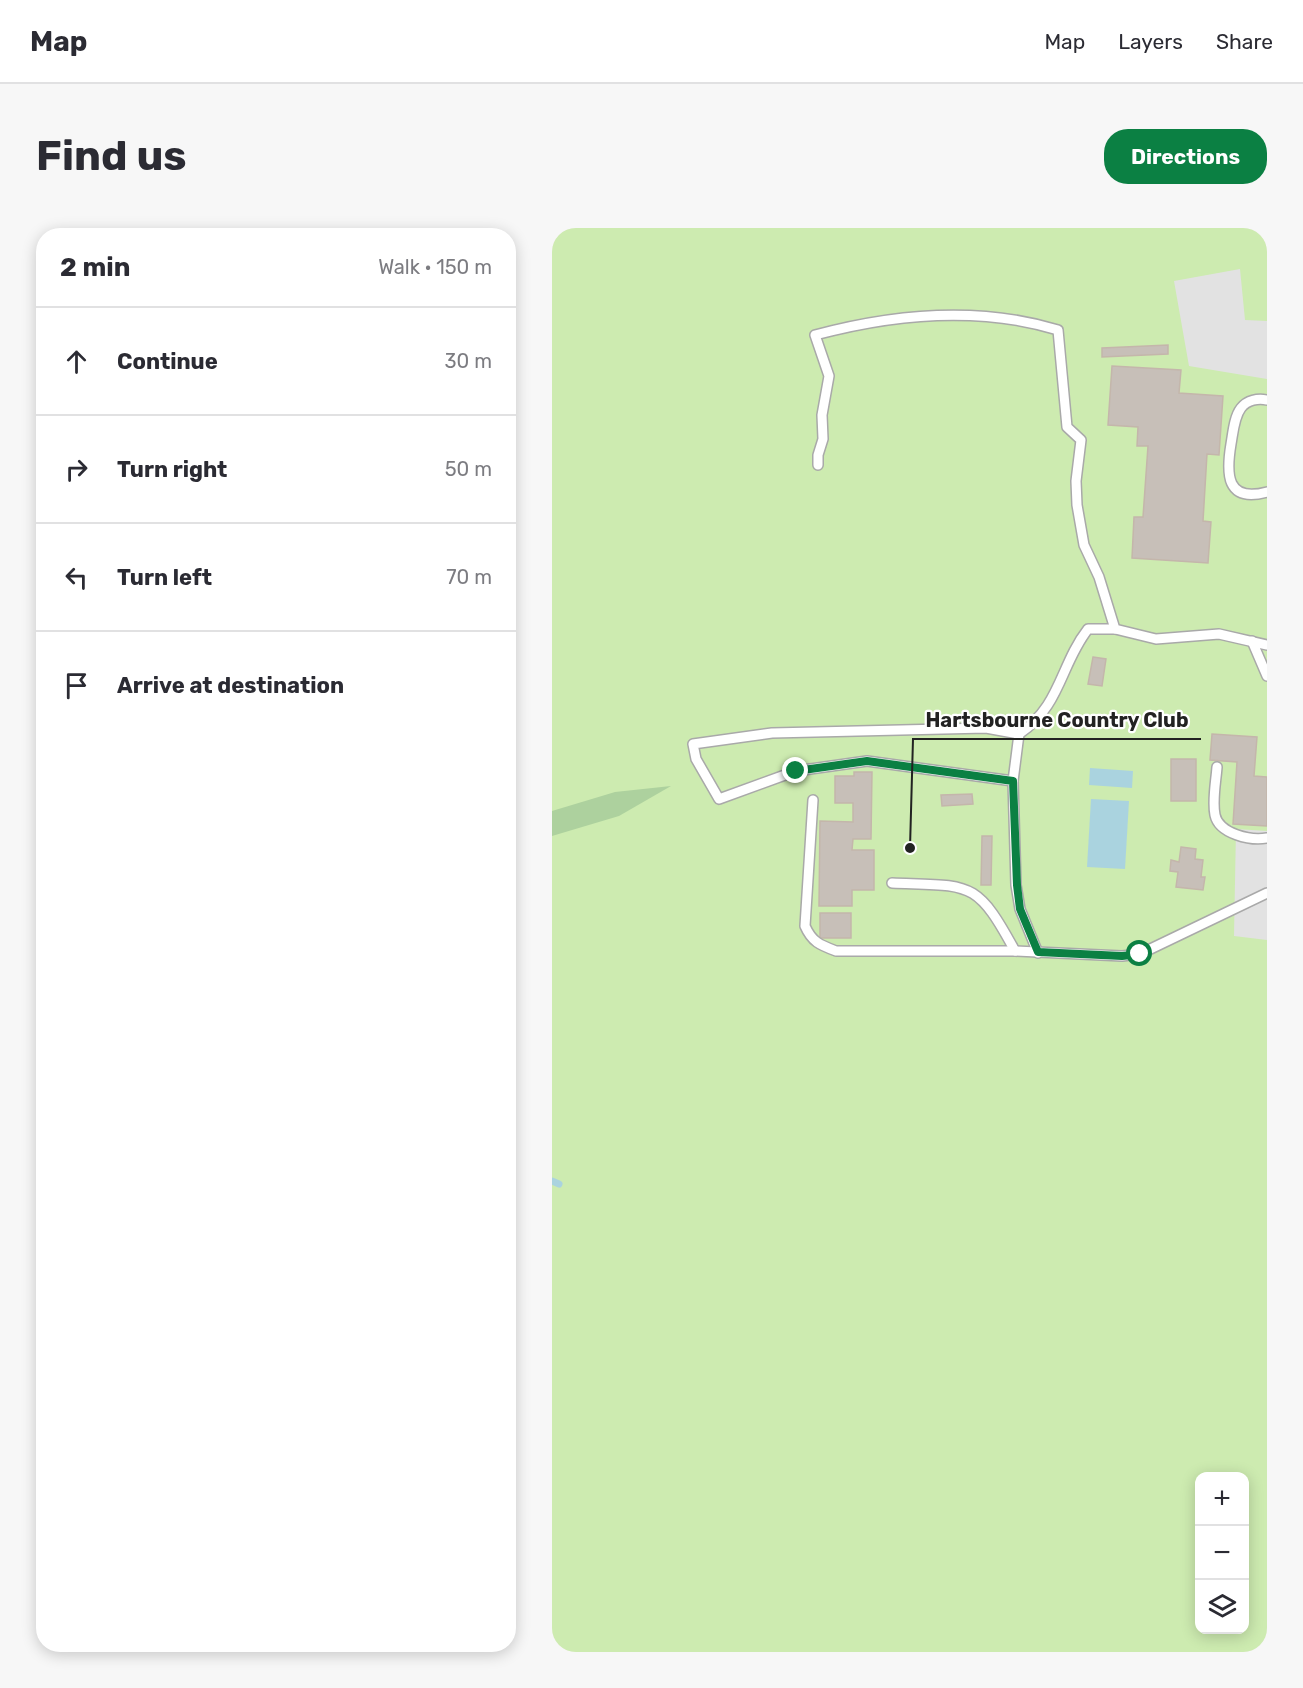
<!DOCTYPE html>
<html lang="en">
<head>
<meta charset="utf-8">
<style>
  body { margin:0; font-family:Rubik,sans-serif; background:#f7f7f7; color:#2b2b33 }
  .controls { position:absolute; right:18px; bottom:18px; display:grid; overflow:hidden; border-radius:12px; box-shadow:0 3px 15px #0003 }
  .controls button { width:54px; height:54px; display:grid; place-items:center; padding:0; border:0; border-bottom:2px solid #e1e1e2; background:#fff; color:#2b2b33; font:30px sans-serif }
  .stop { position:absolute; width:18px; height:18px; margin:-14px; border:4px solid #0b8043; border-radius:50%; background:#fff }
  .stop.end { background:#0b8043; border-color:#fff; box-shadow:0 2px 6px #0008 }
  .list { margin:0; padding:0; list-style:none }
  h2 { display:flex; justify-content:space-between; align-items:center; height:78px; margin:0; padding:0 24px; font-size:26px }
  h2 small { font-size:20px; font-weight:400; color:#7c7c81 }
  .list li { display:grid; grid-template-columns:39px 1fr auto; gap:18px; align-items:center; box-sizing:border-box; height:108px; padding:0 24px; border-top:2px solid #e1e1e2 }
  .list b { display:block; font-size:22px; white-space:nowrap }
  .list em { font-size:20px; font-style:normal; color:#7c7c81 }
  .icon { flex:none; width:33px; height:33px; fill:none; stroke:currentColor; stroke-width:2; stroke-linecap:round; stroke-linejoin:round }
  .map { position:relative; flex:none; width:715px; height:1424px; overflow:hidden; border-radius:24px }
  header { display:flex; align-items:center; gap:36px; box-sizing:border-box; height:84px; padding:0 30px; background:#fff; border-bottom:2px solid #e1e1e2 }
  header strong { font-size:28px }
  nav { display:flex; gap:33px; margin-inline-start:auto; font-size:21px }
  .intro { display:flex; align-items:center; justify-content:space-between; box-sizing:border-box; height:144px; padding:0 36px }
  h1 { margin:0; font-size:42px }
  .button { padding:15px 27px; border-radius:24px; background:#0b8043; color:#fff; font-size:21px; font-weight:700 }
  main { display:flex; gap:36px; padding:0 36px }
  aside { flex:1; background:#fff; border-radius:24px; box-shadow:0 3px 15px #0003 }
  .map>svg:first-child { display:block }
  .grass { fill:#cdebb0; fill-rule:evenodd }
  .forest { fill:#add19e }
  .parking { fill:#e2e2e2 }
  .water { fill:#aad3df }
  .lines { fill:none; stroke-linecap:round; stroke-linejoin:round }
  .stream { stroke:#aad3df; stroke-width:7 }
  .building { fill:#c7bfb8; stroke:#c4b6ab; stroke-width:1.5 }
  .service-casing { stroke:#a9a9a9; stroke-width:12 }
  .service { stroke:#fff; stroke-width:9 }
  .route { stroke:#0b8043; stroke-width:8 }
  .leader { fill:none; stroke:#222; stroke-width:2 }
  .callout-dot { fill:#222; stroke:#fff; stroke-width:2 }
  .callout-label { font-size:20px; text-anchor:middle; font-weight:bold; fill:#222; stroke:#fff; stroke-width:4.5; stroke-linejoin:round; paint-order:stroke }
</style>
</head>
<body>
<header>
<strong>Map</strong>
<nav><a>Map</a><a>Layers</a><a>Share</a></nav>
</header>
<div class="intro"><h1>Find us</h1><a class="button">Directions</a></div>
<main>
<aside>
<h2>2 min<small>Walk · 150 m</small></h2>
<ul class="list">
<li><svg class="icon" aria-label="ahead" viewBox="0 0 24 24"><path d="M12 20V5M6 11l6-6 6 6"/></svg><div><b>Continue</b></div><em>30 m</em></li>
<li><svg class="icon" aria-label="right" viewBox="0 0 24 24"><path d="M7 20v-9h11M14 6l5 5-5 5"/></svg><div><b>Turn right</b></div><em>50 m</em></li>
<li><svg class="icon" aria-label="left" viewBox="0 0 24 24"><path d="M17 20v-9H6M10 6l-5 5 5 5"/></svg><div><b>Turn left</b></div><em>70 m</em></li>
<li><svg class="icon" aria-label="arrive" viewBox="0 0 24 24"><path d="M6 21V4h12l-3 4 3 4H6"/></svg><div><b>Arrive at destination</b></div></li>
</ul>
</aside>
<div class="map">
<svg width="715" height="1424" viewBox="0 0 715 1424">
  <rect width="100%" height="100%" fill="#f2efe9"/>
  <!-- grass -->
  <path class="grass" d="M 0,0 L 715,0 L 715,1424 L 0,1424 ZM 648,1248 L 692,1248 L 692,1402 L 648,1402 Z"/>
  <!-- forest -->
  <path class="forest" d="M 119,558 L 67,588 L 0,608 L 0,583 L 63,564 Z"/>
  <!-- parking -->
  <g class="parking">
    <path d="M 688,41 L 693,92 L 715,93 L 715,151 L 637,138 L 622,53 Z"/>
    <path d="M 684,601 L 715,603 L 715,712 L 682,708 Z"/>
  </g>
  <!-- water -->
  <g class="water">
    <path d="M 538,540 L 581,543 L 580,560 L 537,557 Z"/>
    <path d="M 539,571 L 577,573 L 573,641 L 535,639 Z"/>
  </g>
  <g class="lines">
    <!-- stream -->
    <path class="stream" d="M 0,953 L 7,956"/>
  </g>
  <!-- building -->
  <g class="building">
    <path d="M 616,117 L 616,126 L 550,129 L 550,120 Z"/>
    <path d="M 560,138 L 629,142 L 627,165 L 671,168 L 667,227 L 655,226 L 651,293 L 659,294 L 656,335 L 580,330 L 582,289 L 591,289 L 596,218 L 585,218 L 586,199 L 556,197 Z"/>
    <path d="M 541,429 L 554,431 L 550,458 L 536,456 Z"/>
    <path d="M 660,506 L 705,509 L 702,548 L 715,549 L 715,598 L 681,596 L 685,534 L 658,532 Z"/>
    <rect x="619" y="531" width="25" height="42"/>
    <path d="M 302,544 L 320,544 L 319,611 L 301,611 L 300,622 L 322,622 L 322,662 L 300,662 L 300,678 L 267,678 L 268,593 L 301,594 L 301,575 L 283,575 L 283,548 L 302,548 Z"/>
    <path d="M 420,566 L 421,576 L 390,578 L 389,567 Z"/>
    <path d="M 430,608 L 440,608 L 439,657 L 429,657 Z"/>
    <path d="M 629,619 L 644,621 L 643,631 L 651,632 L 649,649 L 653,649 L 651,662 L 624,659 L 626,644 L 618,643 L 619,632 L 627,634 Z"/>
    <rect x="268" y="685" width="31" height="25"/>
  </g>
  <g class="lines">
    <defs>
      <g id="service">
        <path d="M 715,172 C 706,170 695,172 689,180 C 682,189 681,205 679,216 C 674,246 674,275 715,264"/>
        <path d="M 266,237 L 266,227 L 271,211 L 270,187 L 277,148 L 263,107 C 341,86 427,78 506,102 L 515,199 L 529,212 L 524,253 L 525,277 L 532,317 L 547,349 L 563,401 L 604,411 L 667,406 L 715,417"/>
        <path d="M 700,413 L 715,448"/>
        <path d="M 467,506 L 461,553 L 464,657 L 468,681 L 486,725"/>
        <path d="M 665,539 C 664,553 660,573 663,587 C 667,606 699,613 715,610"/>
        <path d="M 461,553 L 315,533 L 244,543 L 167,571 L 144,531 L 141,516 L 220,505 L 434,500 L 467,506 C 509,478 508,437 536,401 L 563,401"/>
        <path d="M 261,572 L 253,698 C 260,714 268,717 284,723 L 463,723 L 570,728 L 588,726 L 715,665"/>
        <path d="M 340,655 C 419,658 424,651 463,723"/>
      </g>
    </defs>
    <!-- service casing -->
    <use href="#service" class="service-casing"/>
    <!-- service -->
    <use href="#service" class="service"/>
  </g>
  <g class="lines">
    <!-- route -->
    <path class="route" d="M 244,543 L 315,533 L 461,553 L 465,657 L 468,681 L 486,724 L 570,728 L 588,726"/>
  </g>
  <!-- callouts -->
  <path class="leader" d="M358 620L361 511H649"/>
  <circle class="callout-dot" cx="358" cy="620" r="6"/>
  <g class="callout-label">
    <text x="505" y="499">Hartsbourne Country Club</text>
  </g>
</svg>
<div class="controls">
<button>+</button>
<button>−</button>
<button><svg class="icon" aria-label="layers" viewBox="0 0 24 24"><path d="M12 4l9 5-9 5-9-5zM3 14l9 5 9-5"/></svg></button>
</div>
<div class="stop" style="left:588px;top:726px"></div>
<div class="stop end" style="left:244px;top:543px"></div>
</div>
</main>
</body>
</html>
